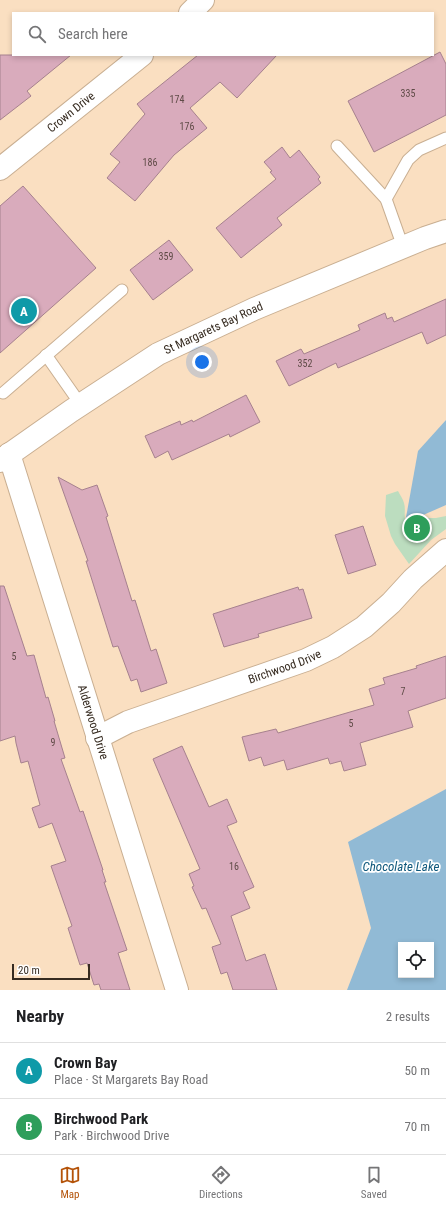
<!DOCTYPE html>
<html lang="en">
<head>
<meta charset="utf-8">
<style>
  body { margin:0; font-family:"Roboto Condensed",sans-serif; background:#f2f2f2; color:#202124 }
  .controls { position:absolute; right:12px; bottom:12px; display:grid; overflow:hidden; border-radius:0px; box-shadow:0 2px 6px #0003 }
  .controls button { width:36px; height:36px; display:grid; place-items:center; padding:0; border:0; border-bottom:1px solid #e0e0e0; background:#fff; color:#202124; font:20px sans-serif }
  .scale { position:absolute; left:12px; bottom:10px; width:78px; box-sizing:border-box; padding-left:4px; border:2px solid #362b20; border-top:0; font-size:11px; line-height:14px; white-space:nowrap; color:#362b20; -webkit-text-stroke:3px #fff; paint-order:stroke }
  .you { position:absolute; left:202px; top:362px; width:14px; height:14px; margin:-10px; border:3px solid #fff; border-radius:50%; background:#1a73e8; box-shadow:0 0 0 6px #1a73e833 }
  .badge { display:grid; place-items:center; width:26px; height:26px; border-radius:50%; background:#b45309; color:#fff; font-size:13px; font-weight:700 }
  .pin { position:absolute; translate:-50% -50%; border:2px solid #fff; box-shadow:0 1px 4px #0006 }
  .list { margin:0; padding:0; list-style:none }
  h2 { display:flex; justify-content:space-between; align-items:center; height:52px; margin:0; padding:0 16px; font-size:17px }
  h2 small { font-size:13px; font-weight:400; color:#757577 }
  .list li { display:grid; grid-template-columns:26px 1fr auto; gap:12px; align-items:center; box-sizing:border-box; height:56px; padding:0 16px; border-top:1px solid #e0e0e0 }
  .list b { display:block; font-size:15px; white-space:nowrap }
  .list p { margin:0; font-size:13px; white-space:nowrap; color:#757577 }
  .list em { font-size:13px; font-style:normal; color:#757577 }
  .icon { flex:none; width:22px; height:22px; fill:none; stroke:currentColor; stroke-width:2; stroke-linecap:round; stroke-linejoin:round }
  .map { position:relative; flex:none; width:446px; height:990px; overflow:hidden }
  .search { position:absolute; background:#fff; box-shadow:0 2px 6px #0003; left:12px; right:12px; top:12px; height:44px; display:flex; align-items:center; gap:10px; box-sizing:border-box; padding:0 14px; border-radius:0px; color:#757577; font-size:15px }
  .sheet { height:164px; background:#fff }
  nav { display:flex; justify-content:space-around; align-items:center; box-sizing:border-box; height:56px; border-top:1px solid #e0e0e0; background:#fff; font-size:11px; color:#757577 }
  nav a { display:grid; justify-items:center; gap:2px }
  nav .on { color:#b45309 }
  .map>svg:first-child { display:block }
  .green { fill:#bcddbf }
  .water { fill:#91bad5; fill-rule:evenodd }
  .building { fill:#d9abbc; stroke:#a6818e }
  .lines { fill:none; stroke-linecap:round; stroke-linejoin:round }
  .lane-casing { stroke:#c9af92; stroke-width:13 }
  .street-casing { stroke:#c9af92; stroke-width:24 }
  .primary-casing { stroke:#c9af92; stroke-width:24 }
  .lane { stroke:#fff; stroke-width:11 }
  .street { stroke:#fff; stroke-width:22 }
  .primary { stroke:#fff; stroke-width:22 }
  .labels { text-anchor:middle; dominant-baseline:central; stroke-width:3.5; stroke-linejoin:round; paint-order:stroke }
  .number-label { font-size:10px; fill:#5f4b47 }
  .street-label { font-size:12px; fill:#362b20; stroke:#fff }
  .water-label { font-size:13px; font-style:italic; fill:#0e577b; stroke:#fff }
</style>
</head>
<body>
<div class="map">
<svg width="446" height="990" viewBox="0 0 446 990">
  <rect width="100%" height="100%" fill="#fadfc1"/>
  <!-- green -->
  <path class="green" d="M 398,491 C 400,495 403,499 404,503 C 407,513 400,521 413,526 L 422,521 L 426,518 L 436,518 L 446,516 L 446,529 L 431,540 L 409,564 L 395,544 L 391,536 L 385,516 L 386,495 Z"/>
  <!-- water -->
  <g class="water">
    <path d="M 446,420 L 446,505 L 405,523 L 418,451 Z"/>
    <path d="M 446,789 L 446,990 L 347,990 L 371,928 L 348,842 ZM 401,945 L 431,945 L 431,975 L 401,975 Z"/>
  </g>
  <!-- building -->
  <g class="building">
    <path d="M 440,52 L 446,64 L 446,115 L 374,152 L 348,101 Z"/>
    <path d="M 0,55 L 71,55 L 27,91 L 31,96 L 0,120 Z"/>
    <path d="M 198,55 L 277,55 L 237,98 L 220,82 L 190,108 L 207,128 L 174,155 L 135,201 L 107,178 L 120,162 L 110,154 L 145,114 L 137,104 Z"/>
    <path d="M 282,147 L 290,158 L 299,150 L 320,177 L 318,179 L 321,183 L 277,218 L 282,225 L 241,258 L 216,228 L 276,179 L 270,172 L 272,171 L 264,162 Z"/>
    <path d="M 23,186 L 96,268 L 0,353 L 0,206 Z"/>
    <path d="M 169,240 L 193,270 L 153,300 L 130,270 Z"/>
    <path d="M 446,299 L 446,335 L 427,344 L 422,332 L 338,368 L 336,363 L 289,386 L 276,361 L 301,349 L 304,354 L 360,330 L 358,325 L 385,313 L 387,319 L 392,317 L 394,322 Z"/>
    <path d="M 246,395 L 260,422 L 230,437 L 229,434 L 172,460 L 168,451 L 155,458 L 145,436 L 180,421 L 181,425 L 192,420 L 193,422 Z"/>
    <path d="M 58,477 L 82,490 L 97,485 L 108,516 L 106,517 L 132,601 L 135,600 L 151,651 L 156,649 L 167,683 L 141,692 L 137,679 L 131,681 L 118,646 L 113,647 L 86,561 L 88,561 Z"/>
    <path d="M 363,526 L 376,565 L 348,574 L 335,535 Z"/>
    <path d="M 0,586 L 4,586 L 27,656 L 34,655 L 46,698 L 48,697 L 55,721 L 54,721 L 65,758 L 61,759 L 80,812 L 83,811 L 103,870 L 102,870 L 106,882 L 104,882 L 127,950 L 118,953 L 130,990 L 101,990 L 99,984 L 94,985 L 87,963 L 80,965 L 68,928 L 72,926 L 51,866 L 66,861 L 52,823 L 39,828 L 32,808 L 40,805 L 28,761 L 21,763 L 16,743 L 15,736 L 0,741 Z"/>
    <path d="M 298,587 L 299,590 L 303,589 L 312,618 L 258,634 L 259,637 L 224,647 L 213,614 Z"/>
    <path d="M 446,656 L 446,698 L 408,711 L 413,727 L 360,743 L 366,765 L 344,771 L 341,761 L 330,764 L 328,758 L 287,770 L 284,760 L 264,766 L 261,757 L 249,761 L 242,737 L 276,729 L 278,733 L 374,705 L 369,689 L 385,684 L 383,678 L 417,668 L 416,666 Z"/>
    <path d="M 182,746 L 209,807 L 227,799 L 237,822 L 227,826 L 254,887 L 243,892 L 250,908 L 231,916 L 246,961 L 265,954 L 277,990 L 233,990 L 227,972 L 221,974 L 212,947 L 221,944 L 206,908 L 202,909 L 192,887 L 194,886 L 189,874 L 200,869 L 153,759 Z"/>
  </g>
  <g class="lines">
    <defs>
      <g id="lane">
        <path d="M 337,146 L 386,199 L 403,247"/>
        <path d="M 386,199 L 408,160 L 419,150 L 446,138"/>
        <path d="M 46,355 L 81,405"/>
        <path d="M 3,393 L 122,290"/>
      </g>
      <g id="street">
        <path d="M 190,13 L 203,0"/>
        <path id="s1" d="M 0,169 L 142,55"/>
        <path id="s2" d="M 9,454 L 177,990"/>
        <path id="s3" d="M 97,738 L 128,722 L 306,660 L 333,647 L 364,627 L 391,603 L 413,579 L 446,550"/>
      </g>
      <g id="primary">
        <path id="s4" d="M 0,461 L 71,411 L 158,354 L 254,309 L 425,238 L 446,231"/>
      </g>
    </defs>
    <!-- lane casing -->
    <use href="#lane" class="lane-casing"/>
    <!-- street casing -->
    <use href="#street" class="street-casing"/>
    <!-- primary casing -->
    <use href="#primary" class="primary-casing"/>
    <!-- lane -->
    <use href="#lane" class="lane"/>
    <!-- street -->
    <use href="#street" class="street"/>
    <!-- primary -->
    <use href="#primary" class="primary"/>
  </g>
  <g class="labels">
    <!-- number labels -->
    <g class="number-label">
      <text x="408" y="93">335</text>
      <text x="177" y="99">174</text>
      <text x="187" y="126">176</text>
      <text x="150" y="162">186</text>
      <text x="166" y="256">359</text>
      <text x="305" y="363">352</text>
      <text x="14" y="656">5</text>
      <text x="403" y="691">7</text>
      <text x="351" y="723">5</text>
      <text x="53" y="742">9</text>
      <text x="234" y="866">16</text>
    </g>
    <!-- street labels -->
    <g class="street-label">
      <text stroke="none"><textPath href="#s1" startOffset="91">Crown Drive</textPath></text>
      <text stroke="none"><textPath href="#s4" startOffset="252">St Margarets Bay Road</textPath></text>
      <text stroke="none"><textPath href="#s3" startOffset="201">Birchwood Drive</textPath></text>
      <text stroke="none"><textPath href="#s2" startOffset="281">Alderwood Drive</textPath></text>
    </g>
    <!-- water labels -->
    <g class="water-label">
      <text x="401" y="866">Chocolate Lake</text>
    </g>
  </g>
</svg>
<div class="controls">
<button><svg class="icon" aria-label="locate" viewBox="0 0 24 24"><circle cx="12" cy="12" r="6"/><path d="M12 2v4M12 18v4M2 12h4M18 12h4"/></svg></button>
</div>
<div class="scale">20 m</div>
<div class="you"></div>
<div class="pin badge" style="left:24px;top:311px;background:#0f9aa8">A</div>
<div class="pin badge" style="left:417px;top:528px;background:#2e9e5b">B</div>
<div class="search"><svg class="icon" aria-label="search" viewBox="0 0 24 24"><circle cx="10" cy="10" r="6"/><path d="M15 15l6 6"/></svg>Search here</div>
</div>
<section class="sheet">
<h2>Nearby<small>2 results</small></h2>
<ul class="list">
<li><span class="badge" style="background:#0f9aa8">A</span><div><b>Crown Bay</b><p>Place · St Margarets Bay Road</p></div><em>50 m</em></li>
<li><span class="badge" style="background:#2e9e5b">B</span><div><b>Birchwood Park</b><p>Park · Birchwood Drive</p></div><em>70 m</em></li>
</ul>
</section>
<nav>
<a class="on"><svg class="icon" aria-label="map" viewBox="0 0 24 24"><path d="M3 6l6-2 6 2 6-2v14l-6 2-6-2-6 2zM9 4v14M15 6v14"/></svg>Map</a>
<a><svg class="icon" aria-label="directions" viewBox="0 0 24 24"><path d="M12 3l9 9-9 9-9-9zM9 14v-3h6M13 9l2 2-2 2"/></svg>Directions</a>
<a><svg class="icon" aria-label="saved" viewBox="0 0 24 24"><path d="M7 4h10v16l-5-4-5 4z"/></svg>Saved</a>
</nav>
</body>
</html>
